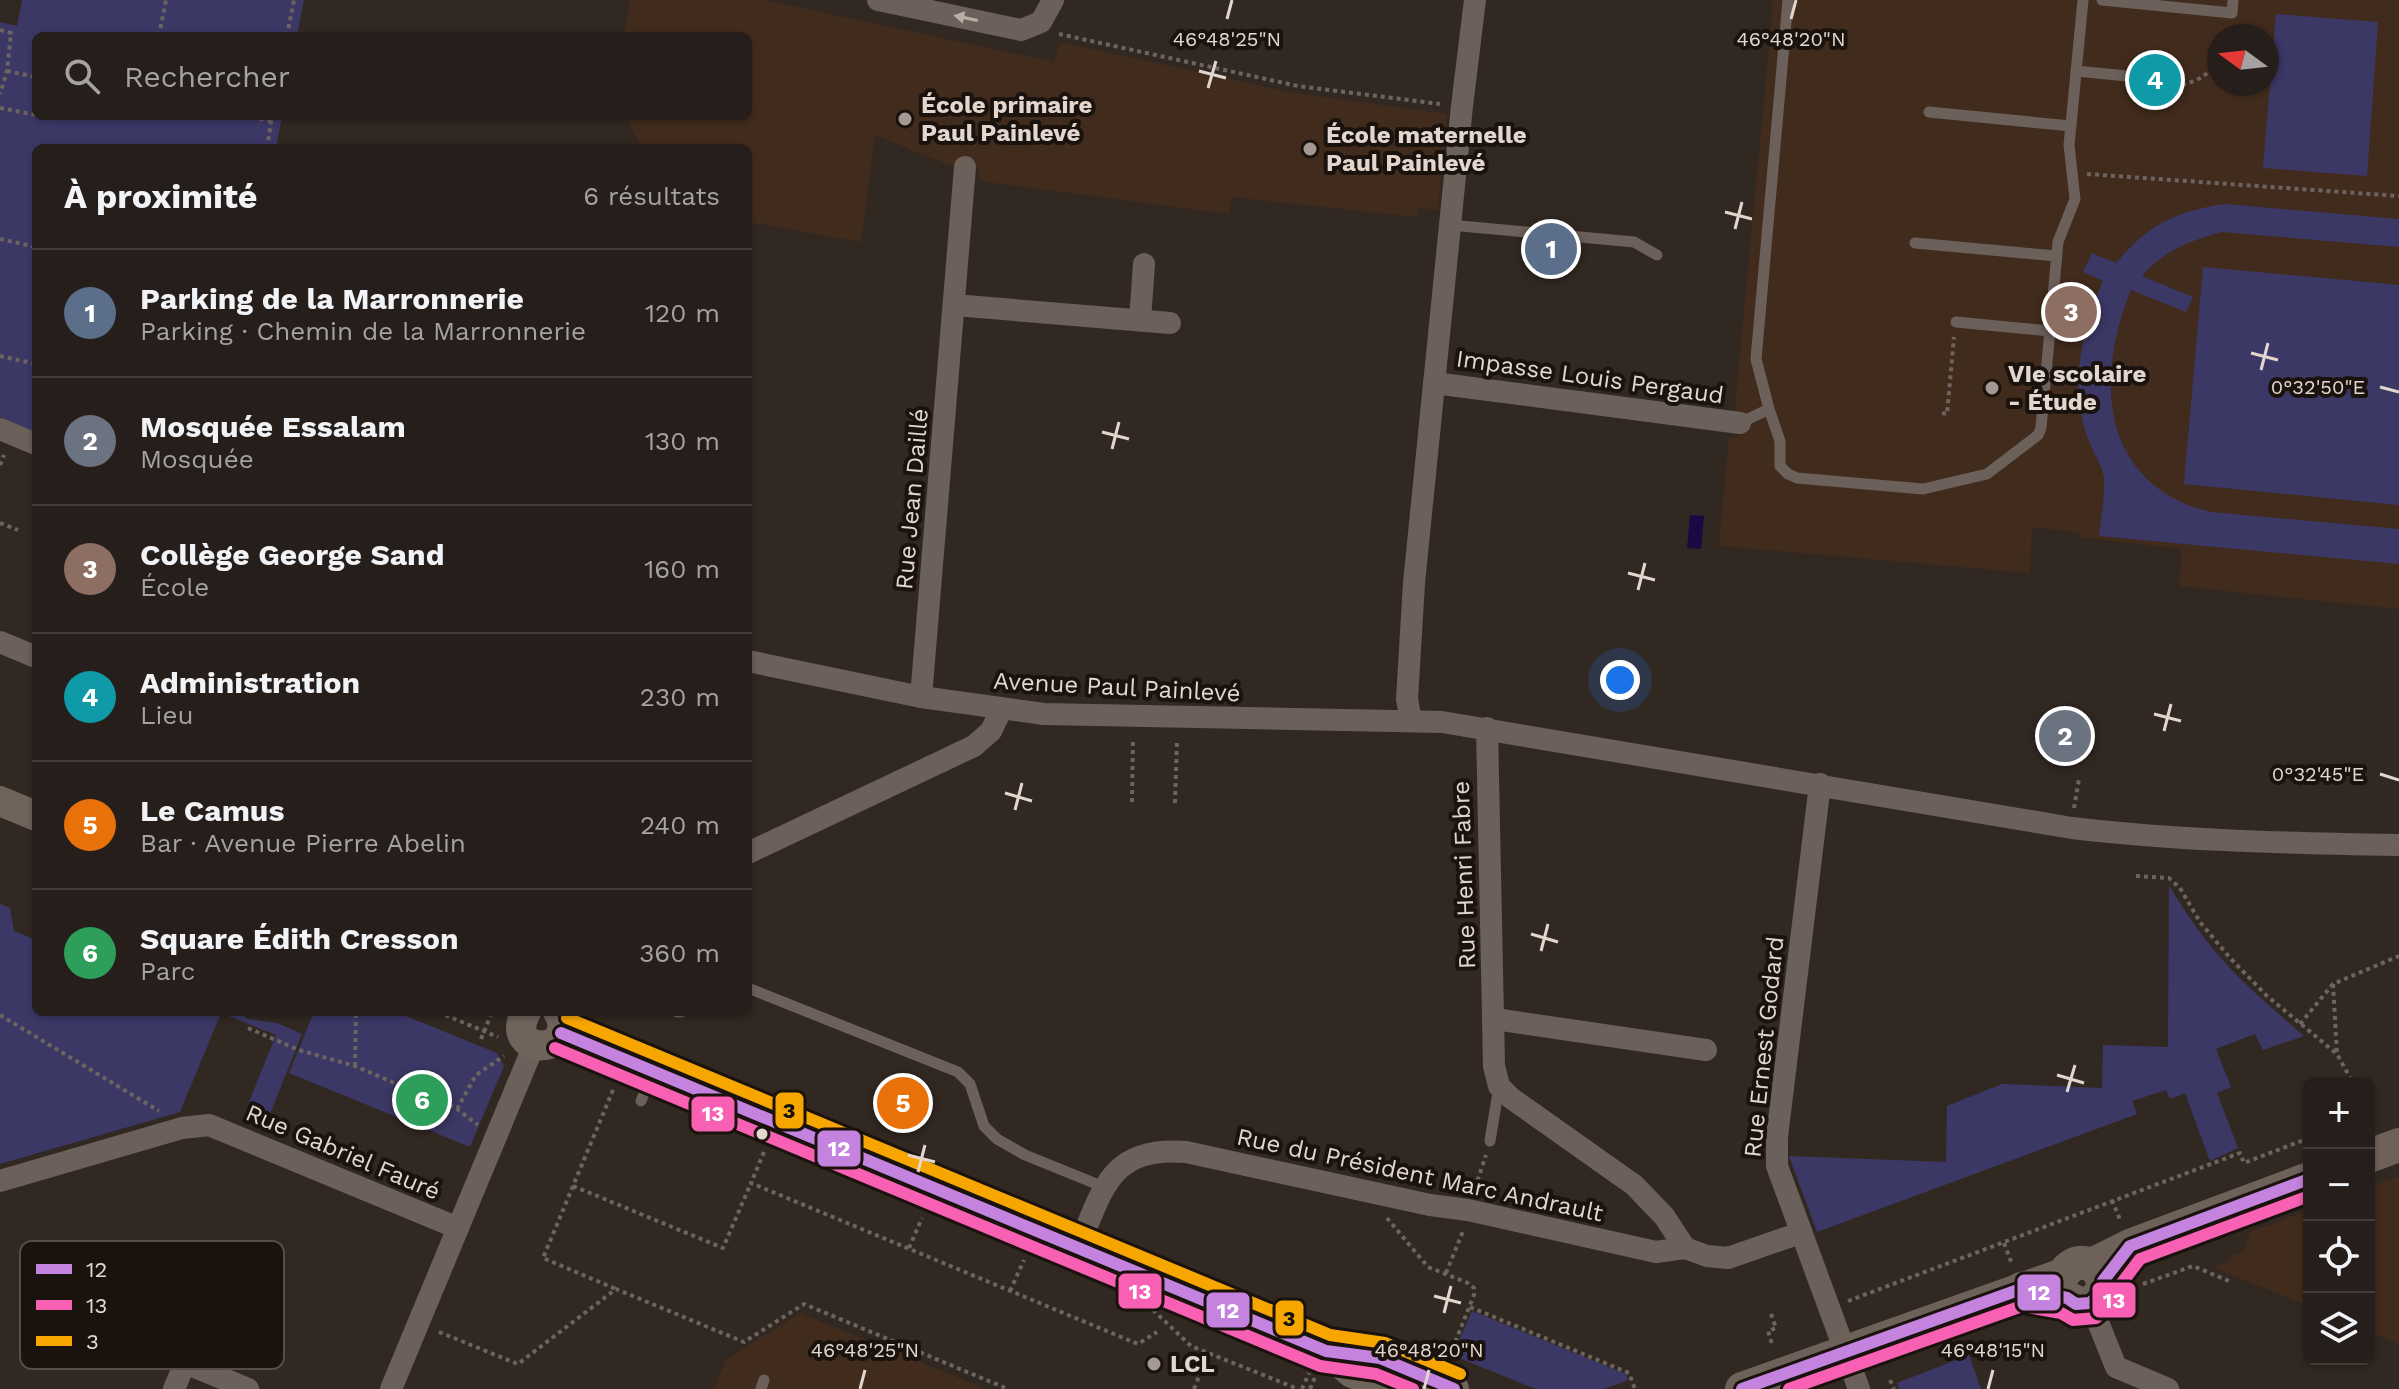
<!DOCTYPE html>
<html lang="fr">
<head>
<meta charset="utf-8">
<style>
  body { margin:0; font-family:"Work Sans",sans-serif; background:#2e2723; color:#f1f3f6 }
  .controls { position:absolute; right:24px; bottom:24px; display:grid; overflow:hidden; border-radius:12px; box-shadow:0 2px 6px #0004 }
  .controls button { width:72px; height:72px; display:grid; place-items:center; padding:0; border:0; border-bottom:2px solid #423c39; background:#261e1a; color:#f1f3f6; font:40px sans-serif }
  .compass { position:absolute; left:2207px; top:24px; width:72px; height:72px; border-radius:50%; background:#261e1a; box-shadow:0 2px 6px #0004; rotate:285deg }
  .you { position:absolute; left:1620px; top:680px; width:28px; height:28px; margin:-20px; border:6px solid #fff; border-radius:50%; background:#1a73e8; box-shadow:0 0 0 12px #1a73e833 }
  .badge { display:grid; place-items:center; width:52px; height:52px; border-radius:50%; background:#a49992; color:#fff; font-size:26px; font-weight:700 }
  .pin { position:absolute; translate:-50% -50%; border:4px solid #fff; box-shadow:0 2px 8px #0006 }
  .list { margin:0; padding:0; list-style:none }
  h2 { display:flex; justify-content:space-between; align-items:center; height:104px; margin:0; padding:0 32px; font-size:34px }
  h2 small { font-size:26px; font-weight:400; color:#a4a2a2 }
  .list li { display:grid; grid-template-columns:52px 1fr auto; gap:24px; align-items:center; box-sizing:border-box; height:128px; padding:0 32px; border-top:2px solid #423c39 }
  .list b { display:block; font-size:30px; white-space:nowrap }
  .list p { margin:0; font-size:26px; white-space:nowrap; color:#a4a2a2 }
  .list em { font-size:26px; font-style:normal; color:#a4a2a2 }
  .icon { flex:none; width:44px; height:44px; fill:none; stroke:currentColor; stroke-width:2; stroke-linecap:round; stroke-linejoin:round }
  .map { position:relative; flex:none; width:2399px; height:1389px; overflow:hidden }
  .search { position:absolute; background:#261e1a; box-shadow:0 2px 6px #0004; left:32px; top:32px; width:720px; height:88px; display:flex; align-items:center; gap:20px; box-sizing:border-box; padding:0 28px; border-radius:12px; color:#a4a2a2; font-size:30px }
  .panel { position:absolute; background:#261e1a; box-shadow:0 2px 6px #0004; left:32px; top:144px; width:720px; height:872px; border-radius:12px }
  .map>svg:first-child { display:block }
  .built { fill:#412b1d; fill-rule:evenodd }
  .green { fill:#3c3866 }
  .water { fill:#190944 }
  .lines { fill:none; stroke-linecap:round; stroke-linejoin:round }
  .path { stroke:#6e645f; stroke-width:4; stroke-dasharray:4 4; stroke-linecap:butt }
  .service { stroke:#6c615a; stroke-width:11 }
  .minor { stroke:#6c615a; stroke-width:22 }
  .secondary { stroke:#6f645c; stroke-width:30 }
  .primary { stroke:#6e6159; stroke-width:34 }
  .bus-1-casing { stroke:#1a120d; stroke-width:18 }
  .bus-2-casing { stroke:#1a120d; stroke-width:18 }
  .bus-3-casing { stroke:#1a120d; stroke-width:18 }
  .bus-1 { stroke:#c483df; stroke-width:12 }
  .bus-2 { stroke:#f860b3; stroke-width:12 }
  .bus-3 { stroke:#f7a600; stroke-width:12 }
  .oneway { fill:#b9ada6 }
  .ticks { fill:none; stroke:#e2d6cf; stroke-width:3 }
  .poi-dot { fill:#a49992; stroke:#1a120d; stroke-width:3 }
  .bus-dot { fill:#e2d6cf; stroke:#1a120d; stroke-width:3 }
  .labels { text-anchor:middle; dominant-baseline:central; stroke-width:8; stroke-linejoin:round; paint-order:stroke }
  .poi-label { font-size:24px; font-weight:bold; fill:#e2d6cf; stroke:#1a120d; text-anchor:start }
  .street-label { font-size:24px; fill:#e2d6cf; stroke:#1a120d }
  .key { fill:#1a120d; stroke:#564d47; stroke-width:2 }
  .key-label { font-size:22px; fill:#e2d6cf }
  .ticks-label { font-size:20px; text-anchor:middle; fill:#e2d6cf; stroke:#1a120d; stroke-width:8; stroke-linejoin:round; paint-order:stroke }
  .line-badge { stroke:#1a120d; stroke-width:3 }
  .badge-label { font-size:22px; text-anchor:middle; font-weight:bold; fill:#fff }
  .pale-badge-label { font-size:22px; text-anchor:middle; font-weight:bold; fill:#111 }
</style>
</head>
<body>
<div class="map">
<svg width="2399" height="1389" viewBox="0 0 2399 1389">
  <rect width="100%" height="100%" fill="#322822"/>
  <!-- built -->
  <g class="built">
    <path d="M 630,0 L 765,0 L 1054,62 L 1060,42 L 1289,92 L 1447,114 L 1438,210 L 1418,208 L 1417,217 L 1231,197 L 1229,214 L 979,181 L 979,169 L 949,165 L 875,135 L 861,242 L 748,222 L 748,148 L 642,148 L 625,116 L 748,116 L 748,36 L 624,36 Z"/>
    <path d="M 1770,0 L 2399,0 L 2399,609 L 2179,586 L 2182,549 L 2079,537 L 2079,532 L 2049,529 L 2032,528 L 2030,573 L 1719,546 L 1729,438 L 1738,438 L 1740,423 L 1735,407 L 1773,5 ZM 2219,36 L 2267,36 L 2267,84 L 2219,84 Z"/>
    <path d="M 2399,1176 L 2399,1344 L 2369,1331 L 2369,1187 Z"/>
    <path d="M 2309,1210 L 2309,1306 L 2212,1267 L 2227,1262 L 2231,1256 L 2243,1252 L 2250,1232 Z"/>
    <path d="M 800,1313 L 986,1389 L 714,1389 L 726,1360 Z"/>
  </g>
  <!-- green -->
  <g class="green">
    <path d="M 22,0 L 304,0 L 297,36 L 36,36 L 36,116 L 282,116 L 276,148 L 36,148 L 36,432 L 0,417 L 0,22 L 17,26 Z"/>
    <path d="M 2276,14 L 2378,22 L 2367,176 L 2263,168 Z"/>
    <path d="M 2225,204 L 2399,219 L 2399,247 L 2222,232 C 2191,240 2163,251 2142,276 L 2193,297 L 2186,312 L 2131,290 C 2100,365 2096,462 2181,502 C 2190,507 2201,509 2211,512 L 2399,529 L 2399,564 L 2099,536 C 2101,517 2105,498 2104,479 C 2104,468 2090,447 2086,433 C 2070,382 2082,329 2103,281 L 2083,272 L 2092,253 L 2116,263 C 2148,225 2176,211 2225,204 Z"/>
    <path d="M 2203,267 L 2399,285 L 2399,505 L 2184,484 Z"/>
    <path d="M 2169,886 C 2185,911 2201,936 2221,958 C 2246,987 2276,1011 2304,1036 L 2263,1050 L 2255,1034 L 2216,1049 L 2231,1087 L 2217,1093 L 2238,1148 L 2210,1161 L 2185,1093 L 2170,1099 L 2166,1090 L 2132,1101 L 2137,1114 L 1817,1232 L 1789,1156 L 1946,1162 L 1947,1106 L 2002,1084 L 2102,1088 L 2103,1045 L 2168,1047 Z"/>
    <path d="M 0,904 L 10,908 L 14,931 L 36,940 L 36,1012 L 240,1012 L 248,1019 L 277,1023 L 302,1034 L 264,1129 L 242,1119 L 276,1035 L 221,1013 L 180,1112 L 0,1164 Z"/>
    <path d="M 314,1012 L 396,1012 L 497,1053 L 504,1066 L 470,1147 L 289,1073 Z"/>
    <path d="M 1472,1311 L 1626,1374 L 1628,1380 L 1604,1389 L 1536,1389 L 1459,1358 L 1455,1350 Z"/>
    <path d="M 1969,1355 L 1981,1389 L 1899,1389 L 1897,1383 Z"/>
  </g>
  <!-- water -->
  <path class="water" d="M 1690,515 L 1704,516 L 1701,549 L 1687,548 Z"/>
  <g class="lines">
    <!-- path -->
    <g class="path">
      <path d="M 0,30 L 11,33 L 7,71 L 0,94"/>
      <path d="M 1059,34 L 1298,86 L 1440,104"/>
      <path d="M 159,36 L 166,0"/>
      <path d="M 287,36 L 294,0"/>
      <path d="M 7,71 L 36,77"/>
      <path d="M 2182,85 C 2202,79 2211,74 2219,55"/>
      <path d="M 0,108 L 36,115"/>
      <path d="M 43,116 L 57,119 L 59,116"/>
      <path d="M 244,116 L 271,121"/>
      <path d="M 267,148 L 272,116"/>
      <path d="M 2087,174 L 2399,196"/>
      <path d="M 0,239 L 36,247"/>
      <path d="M 0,356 L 36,364"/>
      <path d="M 1942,413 L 1947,414 L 1954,337"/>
      <path d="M 0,465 L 4,455"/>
      <path d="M 0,523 L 18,530"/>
      <path d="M 1132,802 L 1133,738"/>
      <path d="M 1175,803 L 1177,740"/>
      <path d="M 2074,808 L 2079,779"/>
      <path d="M 2136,876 L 2169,878 L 2180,888 L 2200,922 L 2230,958 L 2266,995 L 2337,1054 L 2353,1083"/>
      <path d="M 2333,984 L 2337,1054"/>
      <path d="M 438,1012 L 498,1037"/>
      <path d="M 0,1015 L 159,1111"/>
      <path d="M 2300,1024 L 2333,984 L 2399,956"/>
      <path d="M 248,1028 L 299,1050 L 355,1066 L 406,1088 L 429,1095 L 457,1109 L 478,1125"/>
      <path d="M 481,1039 L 492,1012"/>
      <path d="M 355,1066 L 356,1012"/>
      <path d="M 613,1090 L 543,1258 L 616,1289"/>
      <path d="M 457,1109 L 476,1075 L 504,1056"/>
      <path d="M 764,1152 L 751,1183 L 1138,1344 L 1157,1332"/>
      <path d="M 573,1186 L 723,1248 L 751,1183"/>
      <path d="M 1475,1188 L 1486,1155"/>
      <path d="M 2112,1200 L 2121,1222"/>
      <path d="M 1387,1218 L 1428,1267 L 1468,1283 L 1474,1288 L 1474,1295 L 1448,1360"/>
      <path d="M 2004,1243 L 2012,1264"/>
      <path d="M 909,1248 L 922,1218"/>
      <path d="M 1446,1273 L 1463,1231"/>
      <path d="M 2143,1284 L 2193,1266 L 2229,1281"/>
      <path d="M 1010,1291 L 1024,1260"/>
      <path d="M 1848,1301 L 2240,1153 L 2244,1163 L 2309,1138"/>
      <path d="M 1470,1307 L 1629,1373 L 1635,1389"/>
      <path d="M 1153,1310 L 1191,1346 L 1298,1389"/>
      <path d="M 1771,1314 L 1776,1328 L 1768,1331 L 1772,1344"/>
      <path d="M 439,1332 L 518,1364 L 616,1289 L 744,1342 L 804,1304 L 1008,1389"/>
      <path d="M 1890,1380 L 1894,1389"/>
      <path d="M 1194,1389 L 1208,1354"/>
      <path d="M 1302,1389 L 1309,1373"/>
      <path d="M 1310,1389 L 1316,1375"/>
    </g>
    <!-- service -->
    <g class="service">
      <path d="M 2102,0 L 2232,13 L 2233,0"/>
      <path d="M 2076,71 L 2127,76"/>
      <path d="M 1929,112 L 2071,126"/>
      <path d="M 1450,225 L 1634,242 L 1657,255"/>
      <path d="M 1915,243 L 2056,256"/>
      <path d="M 1956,322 L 2050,331"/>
      <path d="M 1769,409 L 1780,441 L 1780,466 L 1788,474 L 1797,478 L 1923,489 L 1987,474 L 2038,435 L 2041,428 L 2058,242 L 2075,199 L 2069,145 L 2083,0"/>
      <path d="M 1740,423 L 1769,409 L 1756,359 L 1788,0"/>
      <path d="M 748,988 L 958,1072 L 970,1084 L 984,1126 L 997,1139 L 1025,1155 L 1104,1187"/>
      <path d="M 677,1012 L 681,1012"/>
      <path d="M 641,1101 L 653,1072"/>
      <path d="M 1490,1141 L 1499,1086"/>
      <path d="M 761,1389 L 764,1380"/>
    </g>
    <!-- minor -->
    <g class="minor">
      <path d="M 878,0 L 1021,30 L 1041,22 L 1053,0"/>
      <path d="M 954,305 L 1170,323"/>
      <path d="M 1140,320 L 1144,264"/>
      <path d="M 1434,383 L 1740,423"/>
      <path d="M 0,429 L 36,444"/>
      <path d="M 0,642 L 36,657"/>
      <path d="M 748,661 L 921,697 L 1044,714 L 1442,722 L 2072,828 C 2181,841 2290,843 2399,845"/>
      <path d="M 921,697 L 965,167"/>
      <path d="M 1411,721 L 1407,699 L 1414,583 L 1462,106 L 1475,0"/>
      <path d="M 1487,728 L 1494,1066 L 1499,1086 L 1511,1098 L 1634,1185 L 1664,1216 L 1685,1248"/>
      <path d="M 1820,784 L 1777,1137 L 1777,1166 L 1859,1389"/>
      <path d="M 748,853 L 974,746 L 991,731 L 1001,710"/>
      <path d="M 1495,1019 L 1706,1050"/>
      <path d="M 0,1181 L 182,1128 L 209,1125 L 458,1228"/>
      <path d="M 1078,1248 C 1103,1189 1110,1146 1186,1152 L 1430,1205 L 1468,1210 L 1656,1252 L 1685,1248 L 1707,1256 L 1728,1258 L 1800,1233"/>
      <path d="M 2079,1305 L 2098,1322 L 2116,1367 L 2168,1389"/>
      <path d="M 174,1389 L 185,1363 L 248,1389"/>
      <path d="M 391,1389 L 534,1045"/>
    </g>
    <!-- secondary -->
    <g class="secondary">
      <path d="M 0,801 L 36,816"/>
      <path d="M 526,1012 C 501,1058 583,1055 558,1012"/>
      <path d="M 561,1033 L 1326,1351 L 1380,1358 L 1454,1389"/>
      <path d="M 1331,1355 L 1352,1373 L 1392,1389"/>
    </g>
    <!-- primary -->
    <g class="primary">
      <path d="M 2369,1156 L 2399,1145"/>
      <path d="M 2092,1265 L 2130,1246 L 2309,1179"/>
      <path d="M 2021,1289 L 2067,1298 L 2083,1305 C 2096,1302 2103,1294 2103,1281 L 2115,1265"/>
      <path d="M 1742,1389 L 2063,1275 C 2074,1256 2097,1260 2103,1281"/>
    </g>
    <defs>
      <g id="bus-1">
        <path d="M 561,1033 L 1326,1351 L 1380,1358 L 1454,1389"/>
        <path d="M 1742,1389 L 2021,1289 L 2067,1298 L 2076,1304 L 2090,1303 L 2100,1294 L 2103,1281 L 2130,1246 L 2309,1179"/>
      </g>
      <g id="bus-2">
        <path d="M 555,1048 L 1320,1366 L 1376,1374 L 1413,1389"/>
        <path d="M 1789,1389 L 2022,1306 L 2061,1313 L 2073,1320 L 2096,1318 L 2113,1303 L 2118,1288 L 2140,1259 L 2309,1196"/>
      </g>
      <path id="bus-3" d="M 567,1018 L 1330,1335 L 1385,1343 L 1460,1374"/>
    </defs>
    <!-- bus-1 casing -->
    <use href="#bus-1" class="bus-1-casing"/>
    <!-- bus-2 casing -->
    <use href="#bus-2" class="bus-2-casing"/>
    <!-- bus-3 casing -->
    <use href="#bus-3" class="bus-3-casing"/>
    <!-- bus-1 -->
    <use href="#bus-1" class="bus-1"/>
    <!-- bus-2 -->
    <use href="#bus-2" class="bus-2"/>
    <!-- bus-3 -->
    <use href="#bus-3" class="bus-3"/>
  </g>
  <!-- one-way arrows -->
  <defs><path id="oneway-solid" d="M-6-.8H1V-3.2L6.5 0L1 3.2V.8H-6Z" transform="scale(2)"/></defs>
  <use class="oneway" href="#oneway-solid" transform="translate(966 18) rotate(-168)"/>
  <!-- ticks -->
  <path class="ticks" d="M 1227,19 L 1232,0M 1791,19 L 1796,0M 1199,71 L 1226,78M 1208,88 L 1216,61M 1725,212 L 1752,219M 1735,229 L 1742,202M 2251,353 L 2278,360M 2261,370 L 2268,343M 2380,387 L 2399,392M 1102,432 L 1129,439M 1112,449 L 1119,422M 1628,573 L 1655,580M 1638,590 L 1645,563M 2154,714 L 2181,721M 2164,731 L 2171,704M 2380,774 L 2399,780M 1005,793 L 1032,801M 1015,810 L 1022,783M 1531,934 L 1558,942M 1541,951 L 1548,924M 2057,1075 L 2084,1083M 2067,1092 L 2075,1065M 908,1155 L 935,1162M 918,1172 L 925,1145M 1434,1296 L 1461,1303M 1444,1313 L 1451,1286M 860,1389 L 865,1370M 1424,1389 L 1429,1370M 1988,1389 L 1993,1370"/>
  <!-- markers -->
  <g class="poi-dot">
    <circle cx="905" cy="119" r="8"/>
    <circle cx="1310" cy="149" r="8"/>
    <circle cx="1992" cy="388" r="8"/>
    <circle cx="1154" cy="1364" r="8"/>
  </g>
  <circle class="bus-dot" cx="762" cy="1134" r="7"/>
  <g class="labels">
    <!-- poi labels -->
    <g class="poi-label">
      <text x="921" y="105">École primaire<tspan x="921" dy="28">Paul Painlevé</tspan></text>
      <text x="1326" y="135">École maternelle<tspan x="1326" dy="28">Paul Painlevé</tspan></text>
      <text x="2008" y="374">VIe scolaire<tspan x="2008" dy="28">- Étude</tspan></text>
      <text x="1170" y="1364">LCL</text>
    </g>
    <!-- street labels -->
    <g class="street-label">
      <text transform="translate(1590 377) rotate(8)">Impasse Louis Pergaud</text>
      <text transform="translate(912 499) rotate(-85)">Rue Jean Daillé</text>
      <text transform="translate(1117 687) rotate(3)">Avenue Paul Painlevé</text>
      <text transform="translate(1464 875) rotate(-92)">Rue Henri Fabre</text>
      <text transform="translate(1764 1047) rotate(-84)">Rue Ernest Godard</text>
      <text transform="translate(343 1152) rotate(23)">Rue Gabriel Fauré</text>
      <text transform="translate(1420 1175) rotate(12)">Rue du Président Marc Andrault</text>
    </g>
  </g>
  <!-- legend -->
  <rect x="20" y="1241" width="264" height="128" rx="12" class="key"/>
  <rect x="36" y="1264" width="36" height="10" fill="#c483df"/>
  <rect x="36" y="1300" width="36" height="10" fill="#f860b3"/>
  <rect x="36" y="1336" width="36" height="10" fill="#f7a600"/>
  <g class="key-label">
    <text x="86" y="1277">12</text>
    <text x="86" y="1313">13</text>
    <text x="86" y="1349">3</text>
  </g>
  <g class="ticks-label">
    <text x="1791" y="46">46°48'20"N</text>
    <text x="1227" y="46">46°48'25"N</text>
    <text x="2318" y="394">0°32'50"E</text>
    <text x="2318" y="781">0°32'45"E</text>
    <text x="865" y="1357">46°48'25"N</text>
    <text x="1429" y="1357">46°48'20"N</text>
    <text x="1993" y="1357">46°48'15"N</text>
  </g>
  <g class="line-badge">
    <rect x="774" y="1091" width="31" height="39" rx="8" fill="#f7a600"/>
    <rect x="690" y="1095" width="46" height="38" rx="8" fill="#f860b3"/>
    <rect x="816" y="1129" width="46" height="39" rx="8" fill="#c483df"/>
    <rect x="1117" y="1272" width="46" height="38" rx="8" fill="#f860b3"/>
    <rect x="2016" y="1273" width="46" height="39" rx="8" fill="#c483df"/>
    <rect x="2091" y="1281" width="46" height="38" rx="8" fill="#f860b3"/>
    <rect x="1205" y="1291" width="46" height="38" rx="8" fill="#c483df"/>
    <rect x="1274" y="1299" width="31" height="38" rx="8" fill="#f7a600"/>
  </g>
  <g class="badge-label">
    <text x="713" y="1121">13</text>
    <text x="839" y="1156">12</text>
    <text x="1140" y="1299">13</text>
    <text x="2039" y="1300">12</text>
    <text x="2114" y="1308">13</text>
    <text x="1228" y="1318">12</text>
  </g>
  <g class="pale-badge-label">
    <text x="789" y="1118">3</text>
    <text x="1289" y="1326">3</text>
  </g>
</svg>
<div class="controls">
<button>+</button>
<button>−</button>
<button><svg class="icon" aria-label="locate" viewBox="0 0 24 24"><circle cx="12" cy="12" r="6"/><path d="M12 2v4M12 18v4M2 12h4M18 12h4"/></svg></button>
<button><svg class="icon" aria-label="layers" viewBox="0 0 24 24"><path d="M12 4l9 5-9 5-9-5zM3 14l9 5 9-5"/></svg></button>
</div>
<svg class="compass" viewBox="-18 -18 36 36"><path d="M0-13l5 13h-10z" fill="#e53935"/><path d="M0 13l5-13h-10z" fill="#a4a2a2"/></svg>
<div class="you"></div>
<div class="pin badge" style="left:1551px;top:249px;background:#5c6f8a">1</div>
<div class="pin badge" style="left:2065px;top:736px;background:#6b7280">2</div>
<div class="pin badge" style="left:2071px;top:312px;background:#8d6e63">3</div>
<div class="pin badge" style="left:2155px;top:80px;background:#0f9aa8">4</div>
<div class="pin badge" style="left:903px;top:1103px;background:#e8710a">5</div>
<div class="pin badge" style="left:422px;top:1100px;background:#2e9e5b">6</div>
<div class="search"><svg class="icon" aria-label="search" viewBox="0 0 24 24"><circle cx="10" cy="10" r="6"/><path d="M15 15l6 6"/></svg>Rechercher</div>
<section class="panel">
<h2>À proximité<small>6 résultats</small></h2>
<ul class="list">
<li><span class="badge" style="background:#5c6f8a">1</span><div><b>Parking de la Marronnerie</b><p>Parking · Chemin de la Marronnerie</p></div><em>120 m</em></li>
<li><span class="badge" style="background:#6b7280">2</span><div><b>Mosquée Essalam</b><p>Mosquée</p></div><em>130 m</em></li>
<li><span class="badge" style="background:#8d6e63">3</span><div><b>Collège George Sand</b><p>École</p></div><em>160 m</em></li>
<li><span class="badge" style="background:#0f9aa8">4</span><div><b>Administration</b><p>Lieu</p></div><em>230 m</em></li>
<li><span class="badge" style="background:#e8710a">5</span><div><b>Le Camus</b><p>Bar · Avenue Pierre Abelin</p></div><em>240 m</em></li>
<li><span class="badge" style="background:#2e9e5b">6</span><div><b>Square Édith Cresson</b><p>Parc</p></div><em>360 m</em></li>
</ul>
</section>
</div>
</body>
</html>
